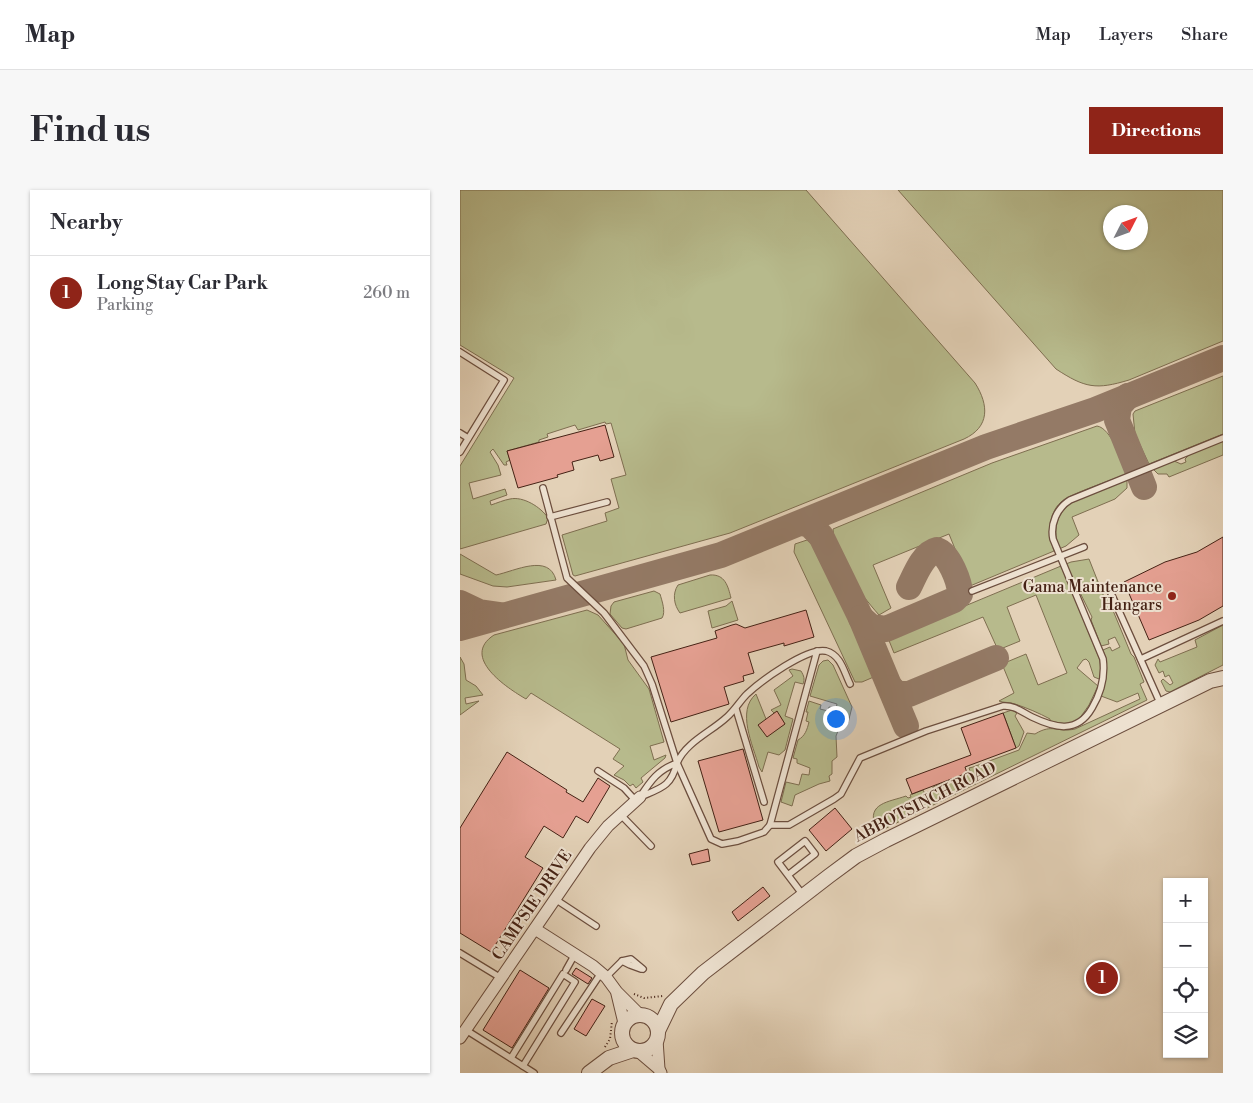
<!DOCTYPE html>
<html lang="en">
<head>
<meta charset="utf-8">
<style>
  body { margin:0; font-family:"Libre Bodoni",serif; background:#f7f7f7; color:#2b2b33 }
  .controls { position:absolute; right:15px; bottom:15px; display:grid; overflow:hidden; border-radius:0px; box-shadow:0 1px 4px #0004 }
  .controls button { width:45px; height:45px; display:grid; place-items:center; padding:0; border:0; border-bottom:1px solid #e1e1e2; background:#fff; color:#2b2b33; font:25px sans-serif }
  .compass { position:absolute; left:643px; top:15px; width:45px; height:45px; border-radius:50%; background:#fff; box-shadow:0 1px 4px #0004; rotate:48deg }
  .you { position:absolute; left:375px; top:528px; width:18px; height:18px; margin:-12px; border:4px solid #fff; border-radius:50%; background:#1a73e8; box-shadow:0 0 0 8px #1a73e833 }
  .badge { display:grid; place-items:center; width:32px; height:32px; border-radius:50%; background:#8f2418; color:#fff; font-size:16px; font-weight:700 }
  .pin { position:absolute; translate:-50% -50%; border:2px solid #fff; box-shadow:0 1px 5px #0006 }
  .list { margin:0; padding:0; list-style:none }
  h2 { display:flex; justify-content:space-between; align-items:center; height:65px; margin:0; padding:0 20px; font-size:21px }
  h2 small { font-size:16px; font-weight:400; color:#7c7c81 }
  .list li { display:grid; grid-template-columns:32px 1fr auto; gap:15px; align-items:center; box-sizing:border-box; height:75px; padding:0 20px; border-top:1px solid #e1e1e2 }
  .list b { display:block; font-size:19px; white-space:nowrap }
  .list p { margin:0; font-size:16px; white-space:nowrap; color:#7c7c81 }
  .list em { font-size:16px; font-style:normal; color:#7c7c81 }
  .icon { flex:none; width:28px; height:28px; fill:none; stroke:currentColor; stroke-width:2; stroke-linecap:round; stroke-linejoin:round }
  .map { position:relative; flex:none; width:763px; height:883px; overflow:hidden; border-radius:0px }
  header { display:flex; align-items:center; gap:30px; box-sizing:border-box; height:70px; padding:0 25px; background:#fff; border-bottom:1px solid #e1e1e2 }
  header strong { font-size:24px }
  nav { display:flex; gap:28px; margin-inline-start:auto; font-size:18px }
  .intro { display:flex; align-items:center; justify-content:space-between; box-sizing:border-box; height:120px; padding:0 30px }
  h1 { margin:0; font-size:35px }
  .button { padding:12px 22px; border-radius:0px; background:#8f2418; color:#fff; font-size:18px; font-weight:700 }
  main { display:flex; gap:30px; padding:0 30px }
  aside { flex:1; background:#fff; border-radius:0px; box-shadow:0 1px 4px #0004 }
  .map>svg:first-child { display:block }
  .green { fill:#b7ba8c; stroke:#7e6e50; fill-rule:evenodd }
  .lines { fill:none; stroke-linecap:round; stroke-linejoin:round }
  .taxiway { stroke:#947a66; stroke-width:26 }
  .building { fill:#e5a092; stroke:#452215 }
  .service-casing { stroke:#6c4e3e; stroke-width:8 }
  .minor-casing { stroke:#6c4e3e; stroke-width:13 }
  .tertiary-casing { stroke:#6c4e3e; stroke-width:16 }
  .path { stroke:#452215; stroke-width:2; stroke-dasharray:1 2.5; stroke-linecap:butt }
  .service { stroke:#ede1d0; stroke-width:5.5 }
  .minor { stroke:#ede1d0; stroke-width:11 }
  .tertiary { stroke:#ede1d0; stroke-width:14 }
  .poi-dot { fill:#8f2418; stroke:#ede1d0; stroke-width:2 }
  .labels { text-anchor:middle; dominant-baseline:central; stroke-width:4; stroke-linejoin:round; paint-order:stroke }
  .poi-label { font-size:16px; fill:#452215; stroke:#ede1d0; text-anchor:end }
  .street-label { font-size:16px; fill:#452215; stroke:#ede1d0 }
</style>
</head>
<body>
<header>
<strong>Map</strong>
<nav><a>Map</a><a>Layers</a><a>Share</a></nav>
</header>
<div class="intro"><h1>Find us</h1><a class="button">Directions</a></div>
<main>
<aside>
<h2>Nearby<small></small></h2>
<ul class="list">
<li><span class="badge">1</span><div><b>Long Stay Car Park</b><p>Parking</p></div><em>260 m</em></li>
</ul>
</aside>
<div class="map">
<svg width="763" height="883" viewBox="0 0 763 883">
  <rect width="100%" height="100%" fill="#e3d1b7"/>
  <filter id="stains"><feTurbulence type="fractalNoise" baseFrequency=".004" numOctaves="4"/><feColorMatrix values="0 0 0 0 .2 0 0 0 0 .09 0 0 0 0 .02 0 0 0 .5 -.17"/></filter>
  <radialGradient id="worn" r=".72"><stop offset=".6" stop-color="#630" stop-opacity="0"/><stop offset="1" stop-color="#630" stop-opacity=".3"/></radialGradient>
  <!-- green -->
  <g class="green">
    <path d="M 0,0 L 346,0 L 515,193 C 529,215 530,237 504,249 L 270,343 L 115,386 L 113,385 L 102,345 L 147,331 L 145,323 L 159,318 L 151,289 L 166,285 L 151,233 L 146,234 L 145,232 L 118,240 L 115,235 L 87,244 L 88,247 L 79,250 L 79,252 L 47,261 L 50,270 L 46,272 L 47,275 L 44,275 L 33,259 L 30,262 L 38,275 L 41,285 L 9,293 L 13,309 L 45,299 L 47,305 L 30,311 L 31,315 C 37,313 44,310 50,309 C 63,306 81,317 88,328 L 86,334 L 0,359 L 0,276 L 54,188 L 0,155 Z"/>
    <path d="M 438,0 L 763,0 L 763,151 L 669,190 C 636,200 625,198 596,179 ZM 650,22 L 680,22 L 680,52 L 650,52 Z"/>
    <path d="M 763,186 L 763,244 L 689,274 L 675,244 L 673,224 L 675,221 Z"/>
    <path d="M 637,236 C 651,238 663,272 666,284 C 653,290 609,304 601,312 C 587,325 589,345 594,361 L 510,396 L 489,344 L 413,375 L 431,418 L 419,425 C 398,401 375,371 373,339 L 532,273 Z"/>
    <path d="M 763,250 L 763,265 L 709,287 L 707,284 L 698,284 L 692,278 L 714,271 L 721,274 L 726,272 L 725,269 L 729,265 Z"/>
    <path d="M 667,289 L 667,298 L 655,309 L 612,327 L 619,345 L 606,356 L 599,359 C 593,340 595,326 611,313 Z"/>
    <path d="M 347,350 L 357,359 L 363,369 L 418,481 L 416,486 L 402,492 L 395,492 L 334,362 L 335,354 Z"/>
    <path d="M 0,364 L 36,385 C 55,381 89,363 96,390 L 47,397 L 33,396 L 0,384 Z"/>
    <path d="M 629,369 L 644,407 L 647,406 L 671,464 L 674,467 L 684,492 L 680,494 L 687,510 L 412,645 L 409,640 L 415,636 C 407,613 429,612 446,606 L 448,608 L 451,607 L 450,605 L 463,600 L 465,604 L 468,601 L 469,603 L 471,602 L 470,600 L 473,599 L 473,597 L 507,583 L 510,581 L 509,578 L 513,577 L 559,560 L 567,543 L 575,544 C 593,533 597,543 615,539 L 680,509 L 678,503 L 657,512 L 641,506 C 647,489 649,477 643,460 L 650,457 L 652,461 L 660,457 L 655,447 L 648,450 L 649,454 L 641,456 L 631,430 L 632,427 L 606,374 L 611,372 Z"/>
    <path d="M 601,376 L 640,470 L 641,483 L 639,489 L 634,487 L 629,472 L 626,469 L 623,470 L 617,478 L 638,496 L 629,515 L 617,532 L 606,534 L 590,531 L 590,529 C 579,523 567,518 555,514 C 550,512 544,513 539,511 L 554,503 L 542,474 L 566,464 L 578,495 L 607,483 L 576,405 L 547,417 L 560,451 L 538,460 L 523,427 L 434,463 L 428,448 Z"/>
    <path d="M 250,385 C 265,384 268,396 271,408 L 220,423 C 214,415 212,404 218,395 Z"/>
    <path d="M 194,401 L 200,404 C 202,411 206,422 202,428 L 166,439 L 162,438 L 150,424 L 151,416 L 154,412 Z"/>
    <path d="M 272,411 L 278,430 L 252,438 L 248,421 L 266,416 Z"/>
    <path d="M 127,420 L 138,425 L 164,454 L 168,470 L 189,499 L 204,552 L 190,556 L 194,570 L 206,565 L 205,568 L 181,588 L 183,592 L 176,598 L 173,594 L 170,596 L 164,590 L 154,585 L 164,576 L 153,569 L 160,559 L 71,503 L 66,509 C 47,498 0,467 34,445 Z"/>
    <path d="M 763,435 L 763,475 L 710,502 L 706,501 L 701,491 L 703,489 L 710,495 L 713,493 L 709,485 L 705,487 L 703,481 L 699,483 L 695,475 L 698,469 L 700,472 L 737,457 L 735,450 Z"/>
    <path d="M 0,467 L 4,474 L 6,490 L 16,496 L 23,505 L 5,508 L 6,514 L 19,511 L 0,525 Z"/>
    <path d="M 368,470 L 373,475 L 392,517 L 388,533 L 381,537 L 378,541 L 376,546 L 377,567 L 372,571 L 372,584 L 369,586 L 370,591 L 359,594 L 335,605 L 332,616 L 321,612 L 326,592 L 339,595 L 342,584 L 349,585 L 350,578 L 337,573 L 337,569 L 333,568 L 338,550 C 345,546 347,540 349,532 L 346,531 L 348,522 L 346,522 L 349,511 L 361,515 L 360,519 L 368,521 L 369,517 L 376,518 L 377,514 L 350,506 L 359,475 L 363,471 Z"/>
    <path d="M 332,479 L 341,481 C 344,486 345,489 343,494 L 335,492 L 325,526 L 333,529 L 325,560 L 319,565 L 308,562 L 302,582 L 299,577 C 293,555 276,521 296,504 L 306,529 L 307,546 L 325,534 L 317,522 L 314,523 L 311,520 L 321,515 L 314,500 L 333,486 L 329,480 Z"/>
    <path d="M 552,520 L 557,523 L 555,526 L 564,542 L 559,556 L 556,558 L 543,523 Z"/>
  </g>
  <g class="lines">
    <!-- taxiway -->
    <g class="taxiway">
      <path d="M 668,206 L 659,216 L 657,230 L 684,297"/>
      <path d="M 342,333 L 350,335 L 361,346 L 401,428 L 446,536"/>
      <path d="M 0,413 L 19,422 L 40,425"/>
      <path d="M 401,428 L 411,437 L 426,439 L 494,410 L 500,404 C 500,392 489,364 477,360 C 463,363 455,385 449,397"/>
      <path d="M 0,438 L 261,365 L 526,257 L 635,220 L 763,168"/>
      <path d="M 431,498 L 437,504 L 449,504 L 536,468"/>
    </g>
  </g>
  <!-- building -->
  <g class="building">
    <path d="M 145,235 L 154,267 L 140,271 L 138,265 L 112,272 L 114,280 L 97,285 L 98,287 L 58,298 L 47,261 Z"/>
    <path d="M 763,347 L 763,416 L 739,430 L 689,450 L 664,392 L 705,372 L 737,362 Z"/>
    <path d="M 346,420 L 354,447 L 324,456 L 324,453 L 288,463 L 294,483 L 283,486 L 284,491 L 264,497 L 269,514 L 211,532 L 191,467 L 257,448 L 255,441 L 272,435 L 276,434 L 285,438 Z"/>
    <path d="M 317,521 L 325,534 L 307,547 L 298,535 Z"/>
    <path d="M 543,523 L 556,558 L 505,577 L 507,583 L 452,604 L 446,589 L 511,565 L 501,538 Z"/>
    <path d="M 283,559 L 303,630 L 259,642 L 238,571 Z"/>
    <path d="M 47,562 L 107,600 L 106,602 L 123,612 L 138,588 L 150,596 L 128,633 L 116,626 L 103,648 L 84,636 L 65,667 L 83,678 L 31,762 L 0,743 L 0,638 Z"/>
    <path d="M 375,618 L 392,639 L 366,661 L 349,640 Z"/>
    <path d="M 248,659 L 250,671 L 232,675 L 229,664 Z"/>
    <path d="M 303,697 L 310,706 L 278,731 L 272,722 Z"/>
    <path d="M 116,778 L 132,788 L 128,794 L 112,784 Z"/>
    <path d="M 60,780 L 89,798 L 52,858 L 23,840 Z"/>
    <path d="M 132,809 L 145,816 L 126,846 L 114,839 Z"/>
  </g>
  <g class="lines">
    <defs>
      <g id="service">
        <path d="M 0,162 L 44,190 L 0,262"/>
        <path d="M 0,243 L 8,248"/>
        <path d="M 83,298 L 107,388 L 144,423 L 184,476 L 192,494 L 217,573 L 251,649 L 262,654 L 278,651 L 304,642 L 310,635 L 329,635 L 374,609 L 381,604 L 400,568 L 466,541 L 543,516 C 554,515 562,522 572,527 C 595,538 617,544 632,518 C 641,503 645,485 643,469 L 593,349 C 590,334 597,318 610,310 L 763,248"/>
        <path d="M 90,327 L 147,312"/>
        <path d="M 512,401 L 624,357"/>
        <path d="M 650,401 L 701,515"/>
        <path d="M 681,469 L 763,431"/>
        <path d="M 276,519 L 304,612"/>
        <path d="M 217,573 C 226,552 251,542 267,527 C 275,520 280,511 287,504 C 301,491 347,457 366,461 C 381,465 384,482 390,494"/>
        <path d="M 217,573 C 211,597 201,598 180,607 C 191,590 198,580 217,573 Z"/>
        <path d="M 138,581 L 164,598 L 175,610"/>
        <path d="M 160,624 L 191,656"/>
        <path d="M 310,635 L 357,461"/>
        <path d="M 328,685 L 355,664 L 345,651 L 318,672 L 343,705"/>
        <path d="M 95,709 L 136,736"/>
        <path d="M 0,763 L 41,788"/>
        <path d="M 162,771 L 170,775 L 181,779"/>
        <path d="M 106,780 L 115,764"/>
        <path d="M 146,787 L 162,771 L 171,769 L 183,779"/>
        <path d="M 6,840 L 74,883"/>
        <path d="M 101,843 L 141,783"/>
        <path d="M 51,868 L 103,784 L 115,792 L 63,876"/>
      </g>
      <g id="minor">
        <path d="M 75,739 L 133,776 L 146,787 L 157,802 L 179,824"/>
        <path d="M 157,804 L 164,833"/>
        <path d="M 0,848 L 130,658 L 148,636 L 180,607"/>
        <path d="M 197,850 L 199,879 L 201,883"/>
        <path d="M 178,861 L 199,879"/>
      </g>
      <g id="tertiary">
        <circle cx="180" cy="843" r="18"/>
        <path d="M 198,841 L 211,814 L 243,783 L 369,686 L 396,666 L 426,650 L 750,491 L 763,488"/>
        <path d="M 129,883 L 149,868 L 173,860"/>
      </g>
    </defs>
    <!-- service casing -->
    <use href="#service" class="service-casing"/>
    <!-- minor casing -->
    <use href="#minor" class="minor-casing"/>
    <!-- tertiary casing -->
    <use href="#tertiary" class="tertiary-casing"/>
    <!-- path -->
    <g class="path">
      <path d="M 174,804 L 184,808 L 203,806"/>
      <path d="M 145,857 L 150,849 L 152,831"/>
    </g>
    <!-- service -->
    <use href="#service" class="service"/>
    <!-- minor -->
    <use href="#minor" class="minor"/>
    <!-- tertiary -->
    <use href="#tertiary" class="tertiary"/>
  </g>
  <!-- markers -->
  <circle class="poi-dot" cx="712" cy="406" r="5"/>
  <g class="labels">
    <!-- poi labels -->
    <g class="poi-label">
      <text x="702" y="397">Gama Maintenance<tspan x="702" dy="18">Hangars</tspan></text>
    </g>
    <!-- street labels -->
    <g class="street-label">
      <text transform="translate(465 612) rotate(-27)">ABBOTSINCH ROAD</text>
      <text transform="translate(72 715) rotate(-56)">CAMPSIE DRIVE</text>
    </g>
  </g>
  <rect width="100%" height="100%" filter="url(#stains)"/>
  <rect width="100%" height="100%" fill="url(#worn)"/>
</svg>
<div class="controls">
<button>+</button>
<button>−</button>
<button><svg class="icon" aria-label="locate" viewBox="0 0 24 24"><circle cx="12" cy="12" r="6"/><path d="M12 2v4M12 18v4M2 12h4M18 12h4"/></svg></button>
<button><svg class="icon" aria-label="layers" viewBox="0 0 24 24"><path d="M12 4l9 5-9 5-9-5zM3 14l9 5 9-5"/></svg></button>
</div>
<svg class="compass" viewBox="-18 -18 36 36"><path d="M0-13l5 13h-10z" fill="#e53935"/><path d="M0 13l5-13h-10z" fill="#7c7c81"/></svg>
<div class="you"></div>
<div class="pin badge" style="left:642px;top:788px">1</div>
</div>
</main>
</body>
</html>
